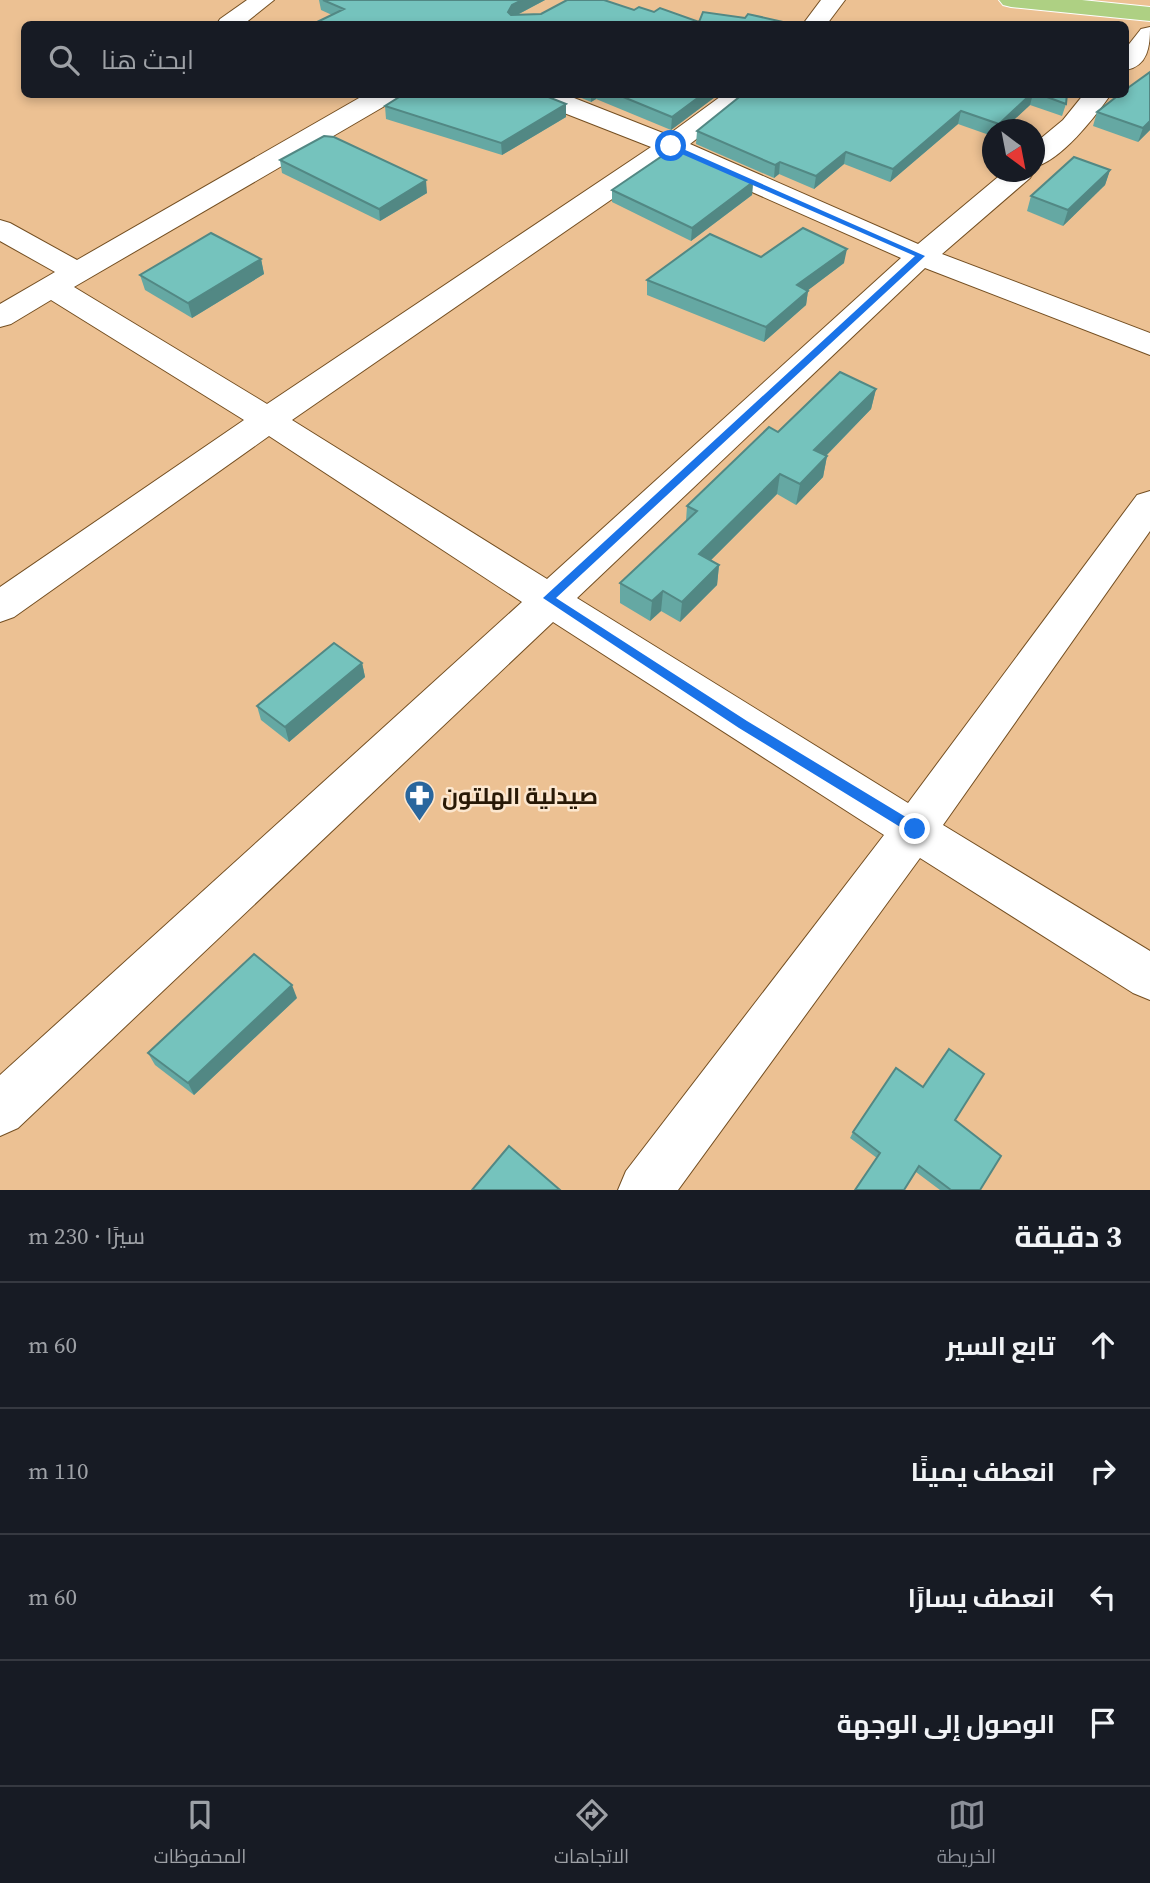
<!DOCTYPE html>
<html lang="ar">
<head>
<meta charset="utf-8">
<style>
  body { margin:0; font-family:"Source Serif 4",Cairo,serif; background:#20242c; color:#f1f3f6; direction:rtl }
  .compass { position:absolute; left:982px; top:119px; width:63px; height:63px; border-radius:50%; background:#171b24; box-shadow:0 4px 10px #0003; rotate:148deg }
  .stop { position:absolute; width:21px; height:21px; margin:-16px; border:5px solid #1a73e8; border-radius:50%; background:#fff }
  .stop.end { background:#1a73e8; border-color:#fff; box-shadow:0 2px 7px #0008 }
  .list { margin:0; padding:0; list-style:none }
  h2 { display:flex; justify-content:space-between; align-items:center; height:91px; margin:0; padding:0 28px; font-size:30px }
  h2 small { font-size:23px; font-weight:400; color:#9ea1a6 }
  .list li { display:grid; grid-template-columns:46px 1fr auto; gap:21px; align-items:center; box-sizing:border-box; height:126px; padding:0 28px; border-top:2px solid #363941 }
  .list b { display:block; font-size:26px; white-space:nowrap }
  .list em { font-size:23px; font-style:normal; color:#9ea1a6 }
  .icon { flex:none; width:38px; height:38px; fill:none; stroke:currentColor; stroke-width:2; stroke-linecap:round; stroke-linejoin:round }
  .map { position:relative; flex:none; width:1150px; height:1190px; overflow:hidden; direction:ltr }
  .search { position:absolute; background:#171b24; box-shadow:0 4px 10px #0003; left:21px; right:21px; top:21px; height:77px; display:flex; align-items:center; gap:18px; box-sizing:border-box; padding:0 24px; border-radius:10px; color:#9ea1a6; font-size:26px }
  .sheet { height:595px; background:#171b24 }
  nav { display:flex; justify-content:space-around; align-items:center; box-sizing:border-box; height:98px; border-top:2px solid #363941; background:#171b24; font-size:19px; color:#9ea1a6 }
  nav a { display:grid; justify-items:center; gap:4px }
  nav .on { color:#8c9099 }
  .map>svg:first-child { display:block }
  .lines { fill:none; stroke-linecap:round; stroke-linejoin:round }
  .minor-casing { stroke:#744f22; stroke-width:2 }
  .trunk-casing { stroke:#fff; stroke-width:2 }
  .minor { fill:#fff; fill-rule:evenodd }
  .trunk { fill:#aed083; fill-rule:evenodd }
  .wall { fill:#65a8a3 }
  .shaded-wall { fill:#528884 }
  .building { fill:#75c3bd; stroke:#528884; stroke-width:2 }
  .route { fill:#1a73e8 }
  .labels { text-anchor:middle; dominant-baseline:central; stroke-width:5; stroke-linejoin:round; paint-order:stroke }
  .poi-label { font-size:23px; font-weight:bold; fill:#281906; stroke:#fce7cf; text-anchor:start }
</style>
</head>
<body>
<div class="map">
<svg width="1150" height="1190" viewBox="0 0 1150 1190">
  <rect width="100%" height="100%" fill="#ecc193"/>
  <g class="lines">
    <defs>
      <g id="minor">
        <path d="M 247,0 L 274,0 L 244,24 L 217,24 L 220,19 Z"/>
        <path d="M 821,0 L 845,0 L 827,24 L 803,24 Z"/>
        <path d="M 1150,27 C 1150,46 1148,66 1126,70 L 1126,48 L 1141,29 Z"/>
        <path d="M 366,94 L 399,94 L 395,100 L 74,287 L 267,404 L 651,147 L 531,100 L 527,94 L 564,94 L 668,135 L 724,94 L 754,94 L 690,144 L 918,244 L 1004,172 L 1034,172 L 1030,178 L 942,254 L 1150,333 L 1150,355 L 925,268 L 577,598 L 908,803 L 1137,495 L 1150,491 L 1150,531 L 943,825 L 1150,951 L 1150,1000 L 1133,993 L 920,858 L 678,1190 L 618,1190 L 626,1171 L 884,835 L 553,622 L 18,1128 L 0,1136 L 0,1075 L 522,602 L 269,436 L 14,617 L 0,622 L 0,587 L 244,420 L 51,300 L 11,324 L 0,327 L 0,304 L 55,272 L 0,241 L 0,220 L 10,223 L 77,260 ZM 673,157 L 901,258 L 547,579 L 292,420 Z"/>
        <path d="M 1084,94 L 1111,94 C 1095,117 1061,161 1034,167 L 1034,144 L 1063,120 Z"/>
      </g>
      <path id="trunk" d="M 999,0 L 1082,0 L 1150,7 L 1150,21 L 1011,7 L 1003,5 Z"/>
    </defs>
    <!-- minor casing -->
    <use href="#minor" class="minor-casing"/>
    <!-- trunk casing -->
    <use href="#trunk" class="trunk-casing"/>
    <!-- minor -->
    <use href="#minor" class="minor"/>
    <!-- trunk -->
    <use href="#trunk" class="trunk"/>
  </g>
  <!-- wall -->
  <g class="wall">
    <path d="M 319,0 L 545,0 L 517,15 L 634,10 L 654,12 L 699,22 L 792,24 L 332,15 L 321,10 Z"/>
    <path d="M 572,94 L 719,94 L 671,130 L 596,99 L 591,102 Z"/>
    <path d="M 743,94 L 1067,94 L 1066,104 L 1062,116 L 1030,105 L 1003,130 L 992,130 L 992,136 L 958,124 L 890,182 L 844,164 L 814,189 L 779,174 L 774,178 L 696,144 L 697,131 Z"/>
    <path d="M 385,106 L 566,117 L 502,155 L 386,119 Z"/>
    <path d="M 1097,112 L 1150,130 L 1138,142 L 1093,126 Z"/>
    <path d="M 280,160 L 427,193 L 380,221 L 282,173 Z"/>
    <path d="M 1110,170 L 1105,185 L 1063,226 L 1027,211 L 1031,196 Z"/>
    <path d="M 753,182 L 752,195 L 691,241 L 612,202 L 612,190 Z"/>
    <path d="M 761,257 L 844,263 L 808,290 L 806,305 L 764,342 L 647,295 L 647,280 Z"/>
    <path d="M 261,259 L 264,274 L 192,318 L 145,290 L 140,275 Z"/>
    <path d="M 876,389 L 871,409 L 826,456 L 827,456 L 823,477 L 796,505 L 777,494 L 711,560 L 719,565 L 717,585 L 680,622 L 661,611 L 650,621 L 620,603 L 620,583 L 686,521 L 687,506 L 778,432 Z"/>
    <path d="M 362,663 L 365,677 L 289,742 L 261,720 L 257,706 Z"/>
    <path d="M 297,998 L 194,1095 L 155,1065 L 148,1053 Z"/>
    <path d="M 955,1120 L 980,1190 L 940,1190 L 916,1172 L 877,1158 L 850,1138 L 853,1132 Z"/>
  </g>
  <!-- shaded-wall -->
  <g class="shaded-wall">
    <path d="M 522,0 L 545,0 L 513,17 L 508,12 L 512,5 Z"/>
    <path d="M 591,94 L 596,94 L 596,99 L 591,102 Z"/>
    <path d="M 703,94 L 719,94 L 671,130 L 672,117 Z"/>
    <path d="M 1031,94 L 1033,94 L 1030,105 L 1003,130 L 997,130 L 999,124 Z"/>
    <path d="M 566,104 L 566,117 L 502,155 L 501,143 Z"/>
    <path d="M 961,111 L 958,124 L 890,182 L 893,169 Z"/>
    <path d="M 1150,121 L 1150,130 L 1138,142 L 1143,128 Z"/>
    <path d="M 846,152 L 844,164 L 814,189 L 816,176 Z"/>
    <path d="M 780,162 L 779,174 L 774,178 L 775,165 Z"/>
    <path d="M 1110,170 L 1105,185 L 1063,226 L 1068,210 Z"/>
    <path d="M 426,180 L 427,193 L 380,221 L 379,209 Z"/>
    <path d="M 753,182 L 752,195 L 691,241 L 692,228 Z"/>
    <path d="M 847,249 L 844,263 L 795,300 L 797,285 Z"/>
    <path d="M 261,259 L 264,274 L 192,318 L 188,303 Z"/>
    <path d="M 808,291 L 806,305 L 764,342 L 766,327 Z"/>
    <path d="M 876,389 L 871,409 L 811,471 L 814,450 Z"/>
    <path d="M 827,456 L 823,477 L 796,505 L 800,484 Z"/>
    <path d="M 780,474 L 777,494 L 697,574 L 699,554 Z"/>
    <path d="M 719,565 L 717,585 L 680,622 L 682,602 Z"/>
    <path d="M 663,591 L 661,611 L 650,621 L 652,601 Z"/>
    <path d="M 362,663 L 365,677 L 289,742 L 285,727 Z"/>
    <path d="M 292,985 L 297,998 L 194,1095 L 188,1083 Z"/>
  </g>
  <!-- building -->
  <g class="building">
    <path d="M 323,0 L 522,0 L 512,5 L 508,12 L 511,15 L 541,14 L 567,0 L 604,0 L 634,10 L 639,7 L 654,12 L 660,8 L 699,22 L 703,12 L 745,18 L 748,14 L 792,24 L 313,24 L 344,9 Z"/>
    <path d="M 1150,72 L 1150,121 L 1143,128 L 1097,112 L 1120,94 L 1125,94 L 1125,90 Z"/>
    <path d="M 404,94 L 541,94 L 566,104 L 501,143 L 385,106 Z"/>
    <path d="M 616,94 L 703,94 L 672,117 Z"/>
    <path d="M 743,94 L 1031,94 L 999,124 L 961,111 L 893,169 L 846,152 L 816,176 L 780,162 L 775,165 L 697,131 Z"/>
    <path d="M 1039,94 L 1067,94 L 1066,104 Z"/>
    <path d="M 324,136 L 334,137 L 426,180 L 379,209 L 280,160 Z"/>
    <path d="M 674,148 L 753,182 L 692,228 L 612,190 Z"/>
    <path d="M 1074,157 L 1110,170 L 1068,210 L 1031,196 Z"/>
    <path d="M 803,228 L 847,249 L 797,285 L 808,291 L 766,327 L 647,280 L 710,234 L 761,257 Z"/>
    <path d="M 211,233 L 261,259 L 188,303 L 140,275 Z"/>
    <path d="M 840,372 L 876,389 L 814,450 L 827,456 L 800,484 L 780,474 L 699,554 L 719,565 L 682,602 L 663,591 L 652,601 L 620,583 L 697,511 L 687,506 L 769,427 L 778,432 Z"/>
    <path d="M 334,643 L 362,663 L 285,727 L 257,706 Z"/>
    <path d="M 254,954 L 292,985 L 188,1083 L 148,1053 Z"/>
    <path d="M 949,1049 L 984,1074 L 955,1120 L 1001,1156 L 980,1190 L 951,1190 L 919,1166 L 904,1190 L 855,1190 L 880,1153 L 853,1132 L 896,1068 L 923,1087 Z"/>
    <path d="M 509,1146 L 560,1190 L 472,1190 Z"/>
  </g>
  <!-- route -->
  <path class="route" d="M 668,145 L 674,145 L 925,256 L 556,598 L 747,721 L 919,825 L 919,833 L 910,833 L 739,728 L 543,598 L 915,256 L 668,148 Z"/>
  <!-- icons -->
  <defs>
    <symbol id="pharmacy-pin" viewBox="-11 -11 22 30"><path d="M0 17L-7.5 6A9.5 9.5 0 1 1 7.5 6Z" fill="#29669d" stroke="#fce7cf"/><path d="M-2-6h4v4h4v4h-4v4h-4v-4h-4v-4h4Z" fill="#fff"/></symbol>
  </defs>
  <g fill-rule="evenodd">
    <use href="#pharmacy-pin" x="402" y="778" width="35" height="47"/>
  </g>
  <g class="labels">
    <!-- poi labels -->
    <g class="poi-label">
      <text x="442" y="796">صيدلية الهلتون</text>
    </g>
  </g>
</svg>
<svg class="compass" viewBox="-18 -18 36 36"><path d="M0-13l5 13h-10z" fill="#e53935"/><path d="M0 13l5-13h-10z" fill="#9ea1a6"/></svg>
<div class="stop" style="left:671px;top:146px"></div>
<div class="stop end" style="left:915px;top:829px"></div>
<div class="search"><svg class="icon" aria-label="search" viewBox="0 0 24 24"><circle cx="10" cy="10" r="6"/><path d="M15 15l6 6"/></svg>ابحث هنا</div>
</div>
<section class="sheet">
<h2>3 دقيقة<small>سيرًا · 230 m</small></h2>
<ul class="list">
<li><svg class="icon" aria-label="ahead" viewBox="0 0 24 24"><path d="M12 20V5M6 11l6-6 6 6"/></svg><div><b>تابع السير</b></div><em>60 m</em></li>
<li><svg class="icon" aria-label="right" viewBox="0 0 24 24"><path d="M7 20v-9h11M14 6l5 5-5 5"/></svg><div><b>انعطف يمينًا</b></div><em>110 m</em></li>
<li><svg class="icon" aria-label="left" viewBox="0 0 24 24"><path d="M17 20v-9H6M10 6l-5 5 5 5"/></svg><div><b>انعطف يسارًا</b></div><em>60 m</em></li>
<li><svg class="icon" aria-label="arrive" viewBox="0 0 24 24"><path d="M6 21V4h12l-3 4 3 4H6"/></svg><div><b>الوصول إلى الوجهة</b></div></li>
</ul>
</section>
<nav>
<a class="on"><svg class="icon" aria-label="map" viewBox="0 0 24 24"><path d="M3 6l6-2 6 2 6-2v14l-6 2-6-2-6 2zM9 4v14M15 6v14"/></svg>الخريطة</a>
<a><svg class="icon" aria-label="directions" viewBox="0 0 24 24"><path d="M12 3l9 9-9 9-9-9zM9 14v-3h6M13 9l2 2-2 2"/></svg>الاتجاهات</a>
<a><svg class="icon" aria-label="saved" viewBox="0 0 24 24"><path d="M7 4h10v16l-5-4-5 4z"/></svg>المحفوظات</a>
</nav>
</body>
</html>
